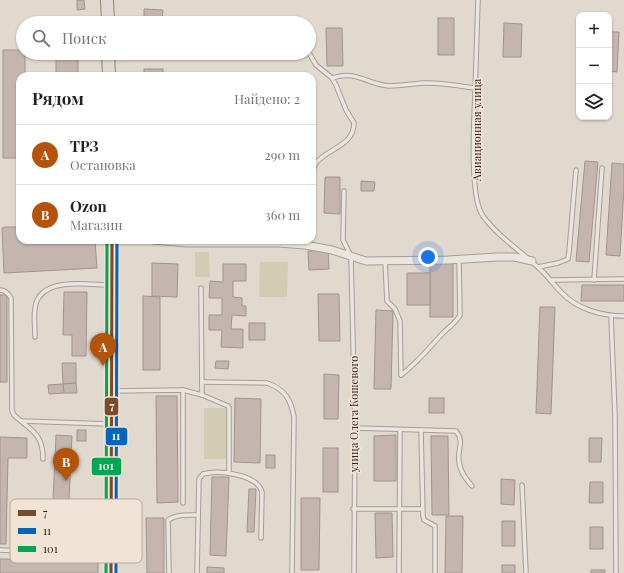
<!DOCTYPE html>
<html lang="ru">
<head>
<meta charset="utf-8">
<style>
  body { margin:0; font-family:"Playfair Display",serif; background:#f2f2f2; color:#202124 }
  .controls { position:absolute; right:12px; top:12px; display:grid; overflow:hidden; border-radius:8px; box-shadow:0 1px 3px #0004 }
  .controls button { width:36px; height:36px; display:grid; place-items:center; padding:0; border:0; border-bottom:1px solid #e0e0e0; background:#fff; color:#202124; font:20px sans-serif }
  .you { position:absolute; left:428px; top:257px; width:14px; height:14px; margin:-10px; border:3px solid #fff; border-radius:50%; background:#1a73e8; box-shadow:0 0 0 6px #1a73e833 }
  .badge { display:grid; place-items:center; width:26px; height:26px; border-radius:50%; background:#b45309; color:#fff; font-size:13px; font-weight:700 }
  .pin { position:absolute; translate:-50% -33px; filter:drop-shadow(0 1px 2px #0008) }
  .pin::after { content:''; position:absolute; top:21px; width:14px; height:12px; background:inherit; clip-path:polygon(0 0,100% 0,50% 100%) }
  .list { margin:0; padding:0; list-style:none }
  h2 { display:flex; justify-content:space-between; align-items:center; height:52px; margin:0; padding:0 16px; font-size:17px }
  h2 small { font-size:13px; font-weight:400; color:#757577 }
  .list li { display:grid; grid-template-columns:26px 1fr auto; gap:12px; align-items:center; box-sizing:border-box; height:60px; padding:0 16px; border-top:1px solid #e0e0e0 }
  .list b { display:block; font-size:15px; white-space:nowrap }
  .list p { margin:0; font-size:13px; white-space:nowrap; color:#757577 }
  .list em { font-size:13px; font-style:normal; color:#757577 }
  .icon { flex:none; width:22px; height:22px; fill:none; stroke:currentColor; stroke-width:2; stroke-linecap:round; stroke-linejoin:round }
  .map { position:relative; flex:none; width:624px; height:573px; overflow:hidden }
  .search { position:absolute; background:#fff; box-shadow:0 1px 3px #0004; left:16px; top:16px; width:300px; height:44px; display:flex; align-items:center; gap:10px; box-sizing:border-box; padding:0 14px; border-radius:22px; color:#757577; font-size:15px }
  .panel { position:absolute; background:#fff; box-shadow:0 1px 3px #0004; left:16px; top:72px; width:300px; height:172px; border-radius:12px }
  .map>svg:first-child { display:block }
  .green { fill:#d2ccb2 }
  .building { fill:#c4b6af; stroke:#a1948e }
  .lines { fill:none; stroke-linecap:round; stroke-linejoin:round }
  .lane-casing { stroke:#a69e97; stroke-width:5.5 }
  .street-casing { stroke:#a69e97; stroke-width:9 }
  .primary-casing { stroke:#8c847d; stroke-width:14 }
  .lane { stroke:#eae5de; stroke-width:3.5 }
  .street { stroke:#eae5de; stroke-width:7 }
  .primary { stroke:#e1d9d1; stroke-width:12 }
  .bus-1-casing { stroke:#f1e3d5; stroke-width:6 }
  .bus-2-casing { stroke:#f1e3d5; stroke-width:6 }
  .bus-3-casing { stroke:#f1e3d5; stroke-width:6 }
  .bus-1 { stroke:#7a4b2a; stroke-width:3 }
  .bus-2 { stroke:#0065bd; stroke-width:3 }
  .bus-3 { stroke:#00a651; stroke-width:3 }
  .labels { text-anchor:middle; dominant-baseline:central; stroke-width:3.5; stroke-linejoin:round; paint-order:stroke }
  .street-label { font-size:11px; fill:#342620; stroke:#f1e3d5 }
  .key { fill:#f1e3d5; stroke:#b8aa9f; stroke-width:1 }
  .key-label { font-size:11px; fill:#342620 }
  .line-badge { stroke:#f1e3d5; stroke-width:1.5 }
  .badge-label { font-size:11px; text-anchor:middle; font-weight:bold; fill:#fff }
</style>
</head>
<body>
<div class="map">
<svg width="624" height="573" viewBox="0 0 624 573">
  <rect width="100%" height="100%" fill="#e1d8ce"/>
  <!-- green -->
  <g class="green">
    <path d="M 195,252 L 209,252 L 210,277 L 195,277 Z"/>
    <path d="M 260,262 L 288,262 L 287,297 L 259,297 Z"/>
    <rect x="204" y="408" width="22" height="51"/>
  </g>
  <!-- building -->
  <g class="building">
    <path d="M 77,0 L 84,0 L 85,9 L 77,10 Z"/>
    <path d="M 144,9 L 163,10 L 162,23 L 144,23 Z"/>
    <rect x="438" y="18" width="16" height="37"/>
    <path d="M 504,23 L 522,24 L 521,57 L 503,57 Z"/>
    <path d="M 326,28 L 342,28 L 343,66 L 327,66 Z"/>
    <path d="M 609,32 L 619,32 L 617,72 L 609,71 Z"/>
    <path d="M 3,50 L 23,50 L 23,53 L 25,53 L 25,76 L 20,76 L 20,158 L 3,158 Z"/>
    <rect x="56" y="53" width="22" height="23"/>
    <rect x="144" y="69" width="19" height="7"/>
    <path d="M 585,161 L 598,162 L 589,262 L 576,261 Z"/>
    <path d="M 612,163 L 624,164 L 624,188 L 620,256 L 606,255 Z"/>
    <path d="M 325,177 L 340,177 L 340,214 L 324,213 Z"/>
    <path d="M 361,181 L 375,182 L 374,191 L 361,191 Z"/>
    <path d="M 5,227 L 20,227 L 20,240 L 95,240 L 97,268 L 4,273 L 2,228 Z"/>
    <path d="M 328,250 L 329,269 L 309,270 L 308,251 Z"/>
    <path d="M 152,263 L 178,264 L 177,297 L 152,296 Z"/>
    <rect x="430" y="263" width="23" height="54"/>
    <path d="M 223,264 L 246,264 L 246,281 L 233,281 L 233,297 L 242,298 L 242,306 L 246,306 L 246,316 L 232,315 L 231,329 L 243,329 L 243,348 L 221,347 L 222,330 L 209,330 L 209,315 L 222,315 L 222,298 L 209,298 L 210,281 L 223,282 Z"/>
    <rect x="407" y="273" width="23" height="32"/>
    <path d="M 582,285 L 624,285 L 624,301 L 581,301 Z"/>
    <path d="M 64,292 L 87,292 L 86,356 L 72,356 L 72,335 L 63,335 Z"/>
    <path d="M 318,294 L 339,294 L 340,341 L 319,341 Z"/>
    <rect x="0" y="295" width="7" height="87"/>
    <path d="M 143,296 L 160,297 L 160,370 L 143,370 Z"/>
    <path d="M 540,307 L 555,307 L 551,414 L 536,413 Z"/>
    <path d="M 376,310 L 393,311 L 391,389 L 374,389 Z"/>
    <rect x="249" y="323" width="16" height="17"/>
    <path d="M 216,361 L 229,361 L 228,369 L 215,368 Z"/>
    <path d="M 62,363 L 76,363 L 76,383 L 63,384 Z"/>
    <path d="M 324,374 L 339,375 L 338,419 L 324,419 Z"/>
    <path d="M 76,383 L 77,393 L 64,393 L 63,384 Z"/>
    <path d="M 63,384 L 64,393 L 49,394 L 48,385 Z"/>
    <path d="M 156,396 L 177,396 L 178,502 L 157,503 Z"/>
    <path d="M 235,398 L 261,399 L 260,463 L 234,462 Z"/>
    <rect x="429" y="398" width="15" height="15"/>
    <rect x="77" y="430" width="9" height="11"/>
    <path d="M 56,435 L 72,436 L 69,500 L 53,500 Z"/>
    <path d="M 396,435 L 396,481 L 374,481 L 374,436 Z"/>
    <path d="M 431,436 L 448,436 L 449,515 L 432,515 Z"/>
    <path d="M 0,437 L 27,438 L 27,458 L 8,458 L 6,544 L 0,544 Z"/>
    <path d="M 589,438 L 602,438 L 601,462 L 589,462 Z"/>
    <rect x="323" y="448" width="15" height="44"/>
    <rect x="266" y="455" width="9" height="13"/>
    <path d="M 212,477 L 229,477 L 226,556 L 210,555 Z"/>
    <path d="M 501,479 L 515,480 L 514,505 L 501,504 Z"/>
    <path d="M 590,482 L 603,482 L 603,503 L 589,503 Z"/>
    <path d="M 249,489 L 256,489 L 254,532 L 247,532 Z"/>
    <path d="M 301,498 L 320,498 L 319,570 L 301,570 Z"/>
    <path d="M 375,513 L 392,513 L 393,557 L 376,558 Z"/>
    <path d="M 446,516 L 463,516 L 462,573 L 445,573 Z"/>
    <path d="M 146,518 L 164,518 L 164,573 L 147,573 Z"/>
    <rect x="502" y="521" width="13" height="25"/>
    <rect x="590" y="527" width="13" height="22"/>
    <path d="M 0,559 L 98,561 L 98,573 L 0,573 Z"/>
    <rect x="502" y="565" width="13" height="8"/>
    <path d="M 207,567 L 224,568 L 224,573 L 207,573 Z"/>
    <rect x="591" y="570" width="14" height="3"/>
  </g>
  <g class="lines">
    <defs>
      <g id="lane">
        <path d="M 478,0 C 477,31 476,62 475,94 C 474,119 469,197 483,216 C 499,238 524,253 543,272 C 549,278 555,286 561,292 C 576,309 602,316 624,316"/>
        <path d="M 309,53 L 316,65 L 332,78 L 336,85 L 346,110 L 354,123 C 354,146 328,148 316,163 C 313,167 313,176 312,181"/>
        <path d="M 332,78 C 357,70 366,84 389,86 C 400,86 411,84 423,83 C 440,82 458,86 475,88"/>
        <path d="M 344,191 L 343,240 L 351,256 L 355,428 L 354,573"/>
        <path d="M 385,261 L 387,301 L 395,309 L 400,321 L 401,375"/>
        <path d="M 538,267 L 558,263 L 568,259 L 569,252 L 576,170"/>
        <path d="M 551,280 L 624,279"/>
        <path d="M 594,280 L 602,168"/>
        <path d="M 201,288 L 202,395"/>
        <path d="M 0,290 C 5,290 8,293 11,298 L 12,411 L 14,415 C 31,431 43,433 43,459"/>
        <path d="M 611,316 L 615,416 L 616,573"/>
        <path d="M 35,337 C 35,324 32,307 39,297 C 52,278 91,285 111,285"/>
        <path d="M 401,375 C 417,363 430,347 443,333 C 449,327 456,323 460,315 L 459,259"/>
        <path d="M 202,382 L 267,383 C 285,389 291,400 294,417 L 292,573"/>
        <path d="M 183,390 L 183,503"/>
        <path d="M 114,391 L 183,390 L 202,395 L 228,406 L 229,408 L 229,473"/>
        <path d="M 22,421 L 109,424"/>
        <path d="M 355,428 L 456,431 C 465,442 457,449 459,461 C 460,472 466,479 472,486"/>
        <path d="M 421,430 L 423,516 L 424,520 L 435,526 L 435,573"/>
        <path d="M 522,485 L 526,573"/>
        <path d="M 353,509 L 422,509"/>
        <path d="M 50,537 L 52,519 C 66,504 92,508 110,508"/>
        <path d="M 0,550 L 23,551"/>
        <path d="M 169,573 L 168,520 C 177,514 188,515 198,515"/>
        <path d="M 197,573 L 199,479 L 203,474 C 219,470 257,474 262,492 L 261,538"/>
        <path d="M 399,573 L 400,430"/>
      </g>
      <path id="street" d="M 153,240 L 187,243 L 279,243 L 305,245 L 332,250 L 366,261 L 448,260 L 497,257 L 515,257 L 532,261"/>
      <g id="primary">
        <path d="M 107,0 L 108,23"/>
        <path d="M 108,53 L 109,76"/>
        <path d="M 111,573 L 112,240"/>
      </g>
    </defs>
    <!-- lane casing -->
    <use href="#lane" class="lane-casing"/>
    <!-- street casing -->
    <use href="#street" class="street-casing"/>
    <!-- primary casing -->
    <use href="#primary" class="primary-casing"/>
    <!-- lane -->
    <use href="#lane" class="lane"/>
    <!-- street -->
    <use href="#street" class="street"/>
    <!-- primary -->
    <use href="#primary" class="primary"/>
    <defs>
      <path id="bus-1" d="M 111,573 L 112,240"/>
      <path id="bus-2" d="M 116,573 L 117,240"/>
      <path id="bus-3" d="M 106,573 L 107,240"/>
    </defs>
    <!-- bus-1 casing -->
    <use href="#bus-1" class="bus-1-casing"/>
    <!-- bus-2 casing -->
    <use href="#bus-2" class="bus-2-casing"/>
    <!-- bus-3 casing -->
    <use href="#bus-3" class="bus-3-casing"/>
    <!-- bus-1 -->
    <use href="#bus-1" class="bus-1"/>
    <!-- bus-2 -->
    <use href="#bus-2" class="bus-2"/>
    <!-- bus-3 -->
    <use href="#bus-3" class="bus-3"/>
  </g>
  <g class="labels">
    <!-- street labels -->
    <g class="street-label">
      <text transform="translate(476 130) rotate(-90)">Авиационная улица</text>
      <text transform="translate(353 414) rotate(-90)">улица Олега Кошевого</text>
    </g>
  </g>
  <!-- legend -->
  <rect x="10" y="499" width="132" height="64" rx="6" class="key"/>
  <rect x="18" y="510" width="18" height="6" fill="#7a4b2a"/>
  <rect x="18" y="528" width="18" height="6" fill="#0065bd"/>
  <rect x="18" y="546" width="18" height="6" fill="#00a651"/>
  <g class="key-label">
    <text x="43" y="517">7</text>
    <text x="43" y="535">11</text>
    <text x="43" y="553">101</text>
  </g>
  <g class="line-badge">
    <rect x="104" y="397" width="15" height="19" rx="4" fill="#7a4b2a"/>
    <rect x="105" y="427" width="23" height="19" rx="4" fill="#0065bd"/>
    <rect x="91" y="457" width="31" height="19" rx="4" fill="#00a651"/>
  </g>
  <g class="badge-label">
    <text x="112" y="410">7</text>
    <text x="116" y="440">11</text>
    <text x="106" y="470">101</text>
  </g>
</svg>
<div class="controls">
<button>+</button>
<button>−</button>
<button><svg class="icon" aria-label="layers" viewBox="0 0 24 24"><path d="M12 4l9 5-9 5-9-5zM3 14l9 5 9-5"/></svg></button>
</div>
<div class="you"></div>
<div class="pin badge" style="left:103px;top:366px">A</div>
<div class="pin badge" style="left:66px;top:481px">B</div>
<div class="search"><svg class="icon" aria-label="search" viewBox="0 0 24 24"><circle cx="10" cy="10" r="6"/><path d="M15 15l6 6"/></svg>Поиск</div>
<section class="panel">
<h2>Рядом<small>Найдено: 2</small></h2>
<ul class="list">
<li><span class="badge">A</span><div><b>ТРЗ</b><p>Остановка</p></div><em>290 m</em></li>
<li><span class="badge">B</span><div><b>Ozon</b><p>Магазин</p></div><em>360 m</em></li>
</ul>
</section>
</div>
</body>
</html>
